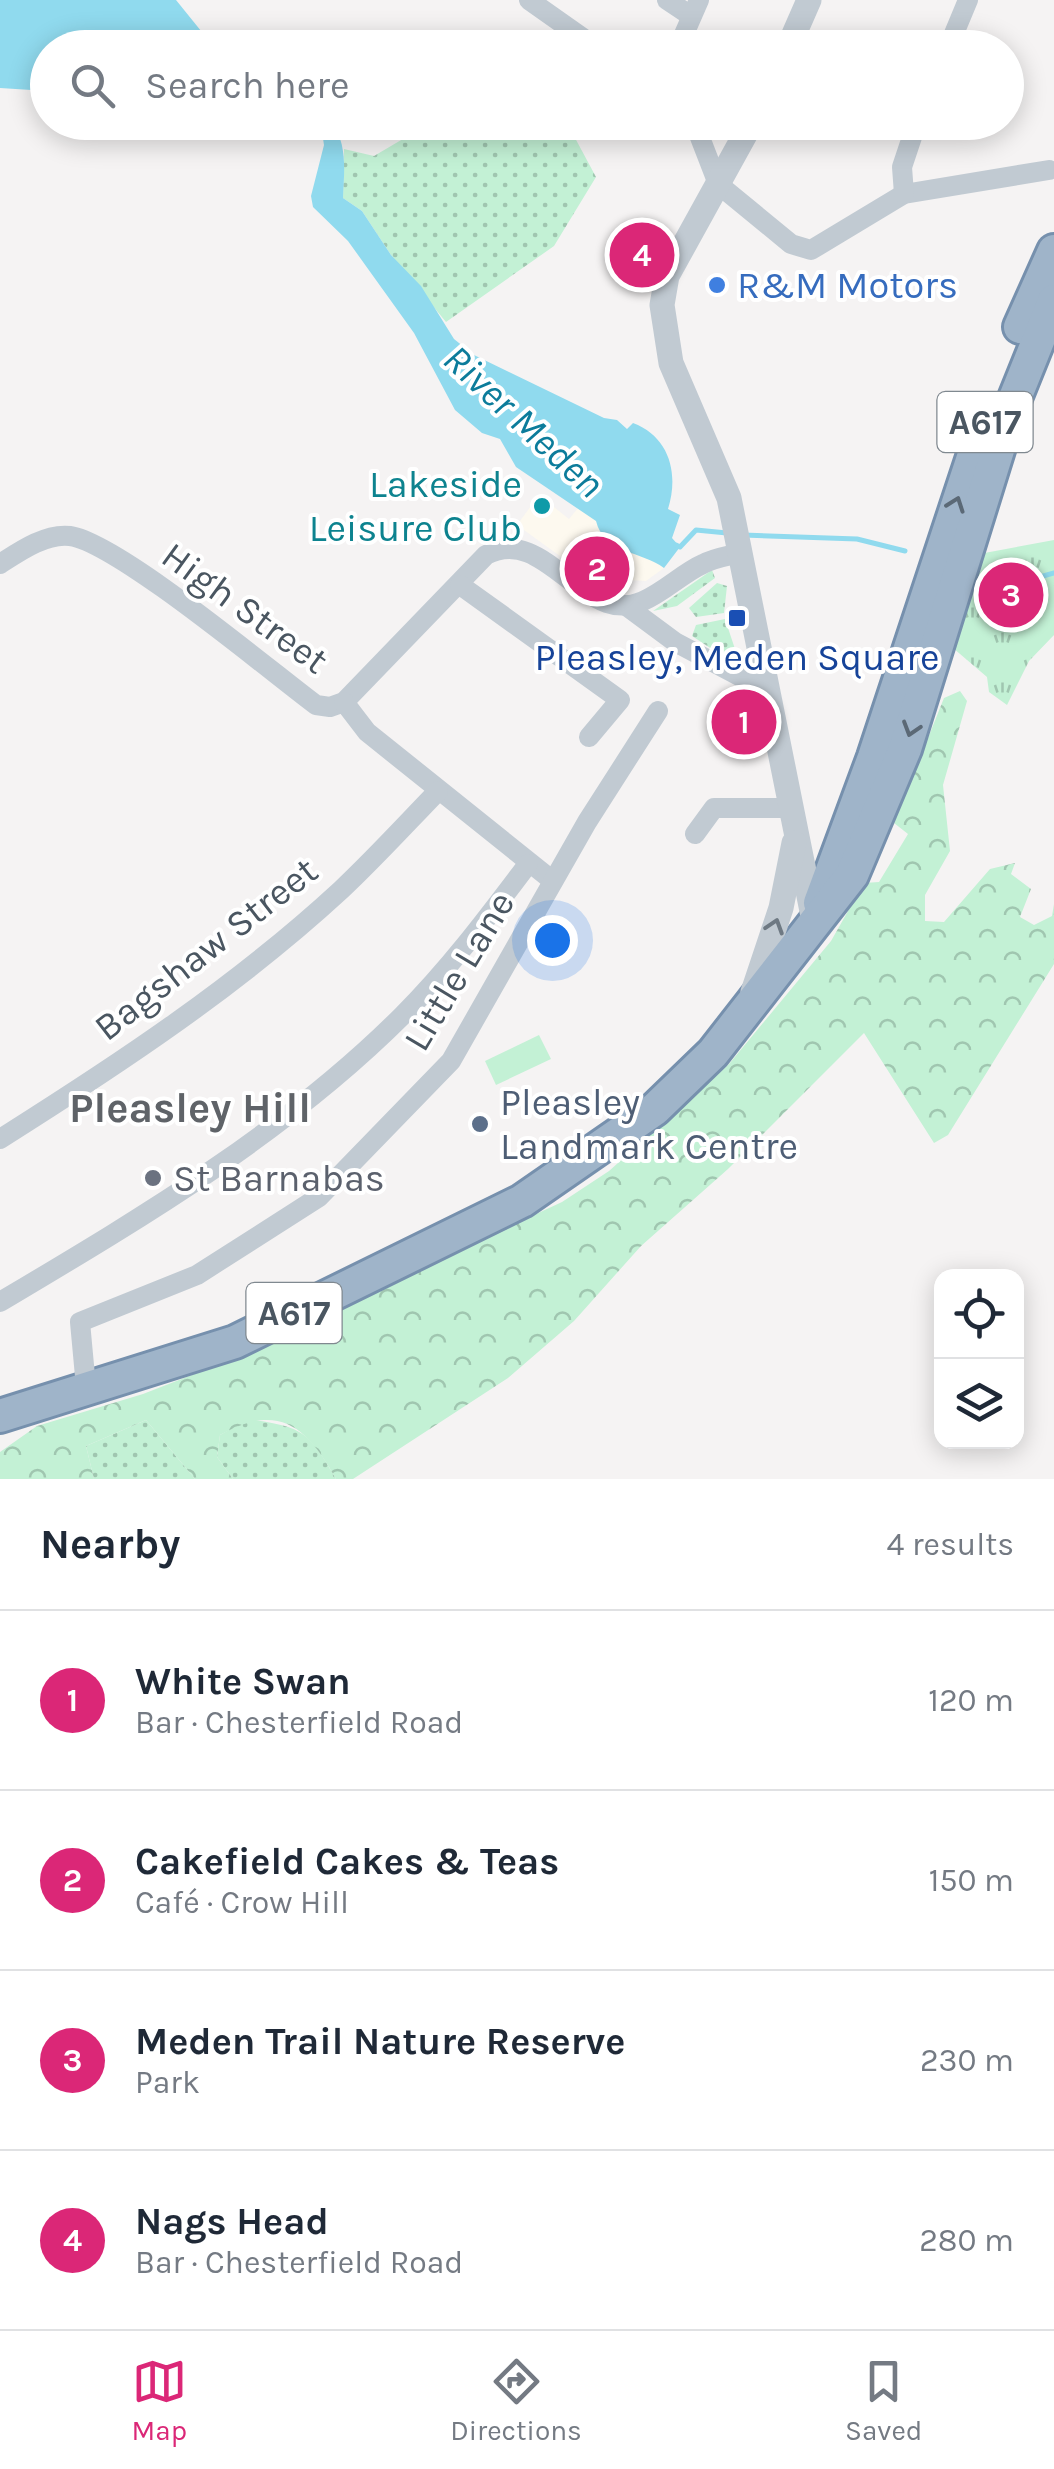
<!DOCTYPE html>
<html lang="en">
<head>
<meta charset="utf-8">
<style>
  body { margin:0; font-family:Karla,sans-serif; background:#f2f2f3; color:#1f2937 }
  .controls { position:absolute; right:30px; bottom:30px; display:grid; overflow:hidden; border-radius:20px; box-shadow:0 5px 25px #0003 }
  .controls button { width:90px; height:90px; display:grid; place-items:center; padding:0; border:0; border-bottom:2px solid #e0e1e3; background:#fff; color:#1f2937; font:50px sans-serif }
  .you { position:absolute; left:552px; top:940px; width:35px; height:35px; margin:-25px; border:8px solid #fff; border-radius:50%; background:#1a73e8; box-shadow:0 0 0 15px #1a73e833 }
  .badge { display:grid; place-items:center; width:65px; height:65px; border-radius:50%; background:#db2777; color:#fff; font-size:32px; font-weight:700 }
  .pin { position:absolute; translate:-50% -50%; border:5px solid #fff; box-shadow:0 2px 10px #0006 }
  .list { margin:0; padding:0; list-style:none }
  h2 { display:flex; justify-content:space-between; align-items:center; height:130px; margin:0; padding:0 40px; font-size:42px }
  h2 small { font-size:32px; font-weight:400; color:#747a83 }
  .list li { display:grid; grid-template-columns:65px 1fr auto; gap:30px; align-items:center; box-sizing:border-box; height:180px; padding:0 40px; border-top:2px solid #e0e1e3 }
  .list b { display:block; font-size:38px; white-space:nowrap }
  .list p { margin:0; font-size:32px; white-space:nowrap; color:#747a83 }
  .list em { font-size:32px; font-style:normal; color:#747a83 }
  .icon { flex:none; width:55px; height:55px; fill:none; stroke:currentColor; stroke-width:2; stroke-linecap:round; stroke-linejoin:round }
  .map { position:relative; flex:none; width:1054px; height:1479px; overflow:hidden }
  .search { position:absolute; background:#fff; box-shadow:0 5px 25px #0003; left:30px; right:30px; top:30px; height:110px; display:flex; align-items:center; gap:25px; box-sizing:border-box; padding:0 35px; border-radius:55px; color:#747a83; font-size:38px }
  .sheet { height:850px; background:#fff }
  nav { display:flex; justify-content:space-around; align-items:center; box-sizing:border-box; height:140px; border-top:2px solid #e0e1e3; background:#fff; font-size:28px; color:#747a83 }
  nav a { display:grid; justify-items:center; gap:5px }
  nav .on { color:#db2777 }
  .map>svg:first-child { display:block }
  .commercial { fill:#fdf9ef }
  .grass { fill:url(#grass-dots) }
  .forest { fill:url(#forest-crowns) }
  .park { fill:url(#park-tufts) }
  .garden { fill:#c3f1d5 }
  .water { fill:#90daee }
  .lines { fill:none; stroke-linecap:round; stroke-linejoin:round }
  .stream { stroke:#90daee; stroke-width:5 }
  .trunk-casing { stroke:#7690ad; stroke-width:38 }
  .minor { stroke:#c1cad2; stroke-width:20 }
  .tertiary { stroke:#c1cad2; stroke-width:25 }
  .trunk { stroke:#9fb4c9; stroke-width:32 }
  .oneway { stroke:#5b6976 }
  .oneway2 { stroke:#6e7983 }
  .shop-dot { fill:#3f7fe0; stroke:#fff; stroke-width:4 }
  .culture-dot { fill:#0f9aa8; stroke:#fff; stroke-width:4 }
  .transit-dot { fill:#1a4fb4; stroke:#fff; stroke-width:4 }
  .service-dot { fill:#5c6f8a; stroke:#fff; stroke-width:4 }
  .worship-dot { fill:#6b7280; stroke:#fff; stroke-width:4 }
  .labels { text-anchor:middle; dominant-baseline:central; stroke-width:8; stroke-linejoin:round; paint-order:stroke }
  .shield { fill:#fff; stroke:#808990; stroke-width:2.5 }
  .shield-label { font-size:35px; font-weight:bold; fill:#4a5661 }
  .shop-label { font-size:38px; fill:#366cbe; stroke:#fff; text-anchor:start }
  .culture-label { font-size:38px; fill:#0d838f; stroke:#fff; text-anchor:end }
  .street-label { font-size:38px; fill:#4a5661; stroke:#fff }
  .transit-label { font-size:38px; fill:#164399; stroke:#fff }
  .service-label { font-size:38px; fill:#4e5e75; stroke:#fff; text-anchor:start }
  .worship-label { font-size:38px; fill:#5b616d; stroke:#fff; text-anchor:start }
  .water-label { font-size:40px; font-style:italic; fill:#0c7c9b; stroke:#fff }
  .quarter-label { font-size:42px; font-weight:bold; fill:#5f6368; stroke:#fff }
</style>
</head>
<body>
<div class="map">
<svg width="1054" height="1479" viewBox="0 0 1054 1479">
  <defs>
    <pattern id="grass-dots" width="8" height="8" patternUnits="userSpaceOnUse" patternTransform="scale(2.5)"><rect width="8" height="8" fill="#c3f1d5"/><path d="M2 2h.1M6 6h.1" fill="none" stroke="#a0c6b0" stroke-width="1.8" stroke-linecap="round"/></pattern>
    <pattern id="forest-crowns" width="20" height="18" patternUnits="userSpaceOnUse" patternTransform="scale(2.5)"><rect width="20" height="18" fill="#c3f1d5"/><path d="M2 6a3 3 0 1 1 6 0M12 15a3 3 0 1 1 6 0" fill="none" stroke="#a0c6b0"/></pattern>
    <pattern id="park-tufts" width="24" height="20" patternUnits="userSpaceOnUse" patternTransform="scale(2.5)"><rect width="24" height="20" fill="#c3f1d5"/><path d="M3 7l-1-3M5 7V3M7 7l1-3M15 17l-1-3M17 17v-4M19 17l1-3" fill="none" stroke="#a0c6b0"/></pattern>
  </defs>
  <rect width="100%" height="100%" fill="#f5f3f3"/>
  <!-- commercial -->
  <path class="commercial" d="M 539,495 L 569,519 L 578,508 L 597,521 L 622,552 L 648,555 L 664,568 L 646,581 L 610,579 L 604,588 L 517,525 Z"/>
  <!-- grass -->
  <g class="grass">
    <path d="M 430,123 L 567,123 L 596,177 L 554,246 L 446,322 L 391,255 L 362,211 L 343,198 L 344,149 L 374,156 Z"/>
    <path d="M 712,570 L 715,578 L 677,606 L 653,611 Z"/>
    <path d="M 717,583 L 727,586 L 724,613 L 696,617 L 689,608 Z"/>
    <path d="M 725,619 L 735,649 L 724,657 L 692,636 L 696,625 Z"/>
    <path d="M 248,1419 C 303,1427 308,1430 336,1479 L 233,1479 L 217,1457 L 220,1435 Z"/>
    <path d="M 146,1420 L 195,1479 L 94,1479 L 86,1446 Z"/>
  </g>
  <!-- forest -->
  <path class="forest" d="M 960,691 L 967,701 L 943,785 L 950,851 L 925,895 L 925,921 L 944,922 L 990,869 L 1015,863 L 1011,874 L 1031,889 L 1020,917 L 1034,925 L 1052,916 L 1054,904 L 1054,964 L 948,1135 L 934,1143 L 864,1033 L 728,1169 L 641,1246 L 574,1321 L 508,1378 L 353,1479 L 336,1479 C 307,1426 278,1402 220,1435 L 217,1457 L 233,1479 L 195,1479 L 146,1420 L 86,1446 L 94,1479 L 0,1479 L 0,1452 L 37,1426 L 143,1394 L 264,1347 L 356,1297 L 562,1202 L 609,1171 L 729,1064 L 831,941 L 864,883 L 879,882 L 908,834 L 894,823 L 944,698 Z"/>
  <!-- park -->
  <path class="park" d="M 1054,540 L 1054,635 L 1029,661 L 1007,705 L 989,692 L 987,677 L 953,648 L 979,554 Z"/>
  <!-- garden -->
  <path class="garden" d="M 539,1035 L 551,1059 L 496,1085 L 485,1061 Z"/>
  <!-- water -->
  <g class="water">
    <path d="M 0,0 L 176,0 L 214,47 L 48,48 L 47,91 L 0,88 Z"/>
    <path d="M 309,123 L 332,123 C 348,145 344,172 343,198 L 362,211 L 391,255 L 421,286 L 454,339 L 474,355 L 604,418 L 617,420 L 627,429 L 633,423 C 670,437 679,474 668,509 L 680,515 L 672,538 L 680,547 L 664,568 C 642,551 604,554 596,521 L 516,467 L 500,439 L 482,433 L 455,410 L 414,333 L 348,241 L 313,207 L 311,196 L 324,145 L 322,132 Z"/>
  </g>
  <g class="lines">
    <!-- stream -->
    <g class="stream">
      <path d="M 743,535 L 857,539 L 905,551"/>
      <path d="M 676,545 L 680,547 L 696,530 L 727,533"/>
      <path d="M 993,572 L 1019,583 L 1054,573"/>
    </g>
    <defs>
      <g id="trunk">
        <path d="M 1020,327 L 1054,251"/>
        <path d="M 820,903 L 874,757 L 987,415"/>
        <path d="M 0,1416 L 235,1342 L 522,1201 L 655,1109 L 713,1053 L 852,875 L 905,749 L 1011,408 L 1054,301"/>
      </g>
    </defs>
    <!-- trunk casing -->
    <use href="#trunk" class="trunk-casing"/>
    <!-- minor -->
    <g class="minor">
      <path d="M 529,0 L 597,48"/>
      <path d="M 667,0 L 691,16"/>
      <path d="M 678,48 L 699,0"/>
      <path d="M 948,48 L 968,0"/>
      <path d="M 694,122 L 718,184 L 791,244 L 811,250 L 904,194 L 1049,170"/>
      <path d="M 904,194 L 902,167 L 917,122"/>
      <path d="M 0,564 C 20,551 46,533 70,536 C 118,543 269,670 316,705 L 330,707 L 344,702 L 486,555 C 533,530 565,588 607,603 C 644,616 673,577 703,564 C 714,558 728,556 740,553"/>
      <path d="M 460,585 L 620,700 L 589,737"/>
      <path d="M 625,605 L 675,642 L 756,685 L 765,683"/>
      <path d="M 344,702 L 367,732 L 553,881"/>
      <path d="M 695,834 L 714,808 L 790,808"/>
      <path d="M 0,1139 C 119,1064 237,986 341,890 C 374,859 406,824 438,791"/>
      <path d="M 0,1302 C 141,1218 285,1133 402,1016 C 449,969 488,917 528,864"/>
      <path d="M 86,1387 L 80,1322 L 197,1275 L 319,1197 L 451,1061 L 587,822 L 658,711"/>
    </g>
    <!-- tertiary -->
    <g class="tertiary">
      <path d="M 788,48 L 809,0"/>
      <path d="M 752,122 L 667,276 L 662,305 L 671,363 L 729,498 L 814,921"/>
      <path d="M 753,992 L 781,908 L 794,843"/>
    </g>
    <!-- trunk -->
    <use href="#trunk" class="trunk"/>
  </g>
  <!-- one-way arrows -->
  <defs><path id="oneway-chevron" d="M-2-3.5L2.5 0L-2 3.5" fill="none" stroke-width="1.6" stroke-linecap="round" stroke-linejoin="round" transform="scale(2.5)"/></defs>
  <g class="oneway">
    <use href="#oneway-chevron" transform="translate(956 504) rotate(-70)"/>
    <use href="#oneway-chevron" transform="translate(911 729) rotate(107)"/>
  </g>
  <use class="oneway2" href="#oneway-chevron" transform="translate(775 926) rotate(-72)"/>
  <!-- markers -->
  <circle class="shop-dot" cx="717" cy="285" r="10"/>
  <circle class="culture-dot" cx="542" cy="506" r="10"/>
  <rect class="transit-dot" x="727" y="608" width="20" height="20" rx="5"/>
  <circle class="service-dot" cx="480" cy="1124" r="10"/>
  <circle class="worship-dot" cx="153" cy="1178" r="10"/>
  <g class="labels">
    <!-- shield labels -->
    <g class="shield">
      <rect x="937.5" y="392" width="95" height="60" rx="8"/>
      <rect x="246.5" y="1283" width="95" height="60" rx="8"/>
    </g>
    <g class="shield-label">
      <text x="985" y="422">A617</text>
      <text x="294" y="1313">A617</text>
    </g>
    <!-- shop labels -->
    <g class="shop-label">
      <text x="737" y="285">R&amp;M Motors</text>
    </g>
    <!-- culture labels -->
    <g class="culture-label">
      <text x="522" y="484">Lakeside<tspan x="522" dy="44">Leisure Club</tspan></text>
    </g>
    <!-- street labels -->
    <g class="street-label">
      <text transform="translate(245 608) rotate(36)">High Street</text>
      <text transform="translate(206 949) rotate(-38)">Bagshaw Street</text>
      <text transform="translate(459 971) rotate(-59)">Little Lane</text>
    </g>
    <!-- transit labels -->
    <g class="transit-label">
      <text x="737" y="657">Pleasley, Meden Square</text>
    </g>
    <!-- service labels -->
    <g class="service-label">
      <text x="500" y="1102">Pleasley<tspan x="500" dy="44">Landmark Centre</tspan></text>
    </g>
    <!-- worship labels -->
    <g class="worship-label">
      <text x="173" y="1178">St Barnabas</text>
    </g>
    <!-- water labels -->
    <g class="water-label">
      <text transform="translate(524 421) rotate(43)">River Meden</text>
    </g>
    <!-- quarter labels -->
    <g class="quarter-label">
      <text x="190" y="1108">Pleasley Hill</text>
    </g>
  </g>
</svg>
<div class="controls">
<button><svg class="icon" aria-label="locate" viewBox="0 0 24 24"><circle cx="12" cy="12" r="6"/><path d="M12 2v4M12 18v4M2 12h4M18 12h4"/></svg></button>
<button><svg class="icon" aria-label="layers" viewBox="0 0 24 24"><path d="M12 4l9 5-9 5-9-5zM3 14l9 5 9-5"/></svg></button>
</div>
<div class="you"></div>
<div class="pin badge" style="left:744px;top:722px">1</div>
<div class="pin badge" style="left:597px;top:569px">2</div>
<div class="pin badge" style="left:1011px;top:595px">3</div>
<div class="pin badge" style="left:642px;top:255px">4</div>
<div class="search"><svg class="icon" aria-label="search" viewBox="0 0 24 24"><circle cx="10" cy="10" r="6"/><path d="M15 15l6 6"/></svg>Search here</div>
</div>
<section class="sheet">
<h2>Nearby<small>4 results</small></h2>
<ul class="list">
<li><span class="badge">1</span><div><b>White Swan</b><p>Bar · Chesterfield Road</p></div><em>120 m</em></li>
<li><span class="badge">2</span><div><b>Cakefield Cakes &amp; Teas</b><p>Café · Crow Hill</p></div><em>150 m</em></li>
<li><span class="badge">3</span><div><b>Meden Trail Nature Reserve</b><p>Park</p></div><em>230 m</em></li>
<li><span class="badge">4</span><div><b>Nags Head</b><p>Bar · Chesterfield Road</p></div><em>280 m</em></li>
</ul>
</section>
<nav>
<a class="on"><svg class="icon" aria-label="map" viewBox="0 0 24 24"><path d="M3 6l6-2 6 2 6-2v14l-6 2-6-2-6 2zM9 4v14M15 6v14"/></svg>Map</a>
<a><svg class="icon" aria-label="directions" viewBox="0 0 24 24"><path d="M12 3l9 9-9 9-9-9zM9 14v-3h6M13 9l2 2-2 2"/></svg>Directions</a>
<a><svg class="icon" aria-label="saved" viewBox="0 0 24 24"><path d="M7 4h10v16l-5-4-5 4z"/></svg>Saved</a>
</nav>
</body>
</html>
